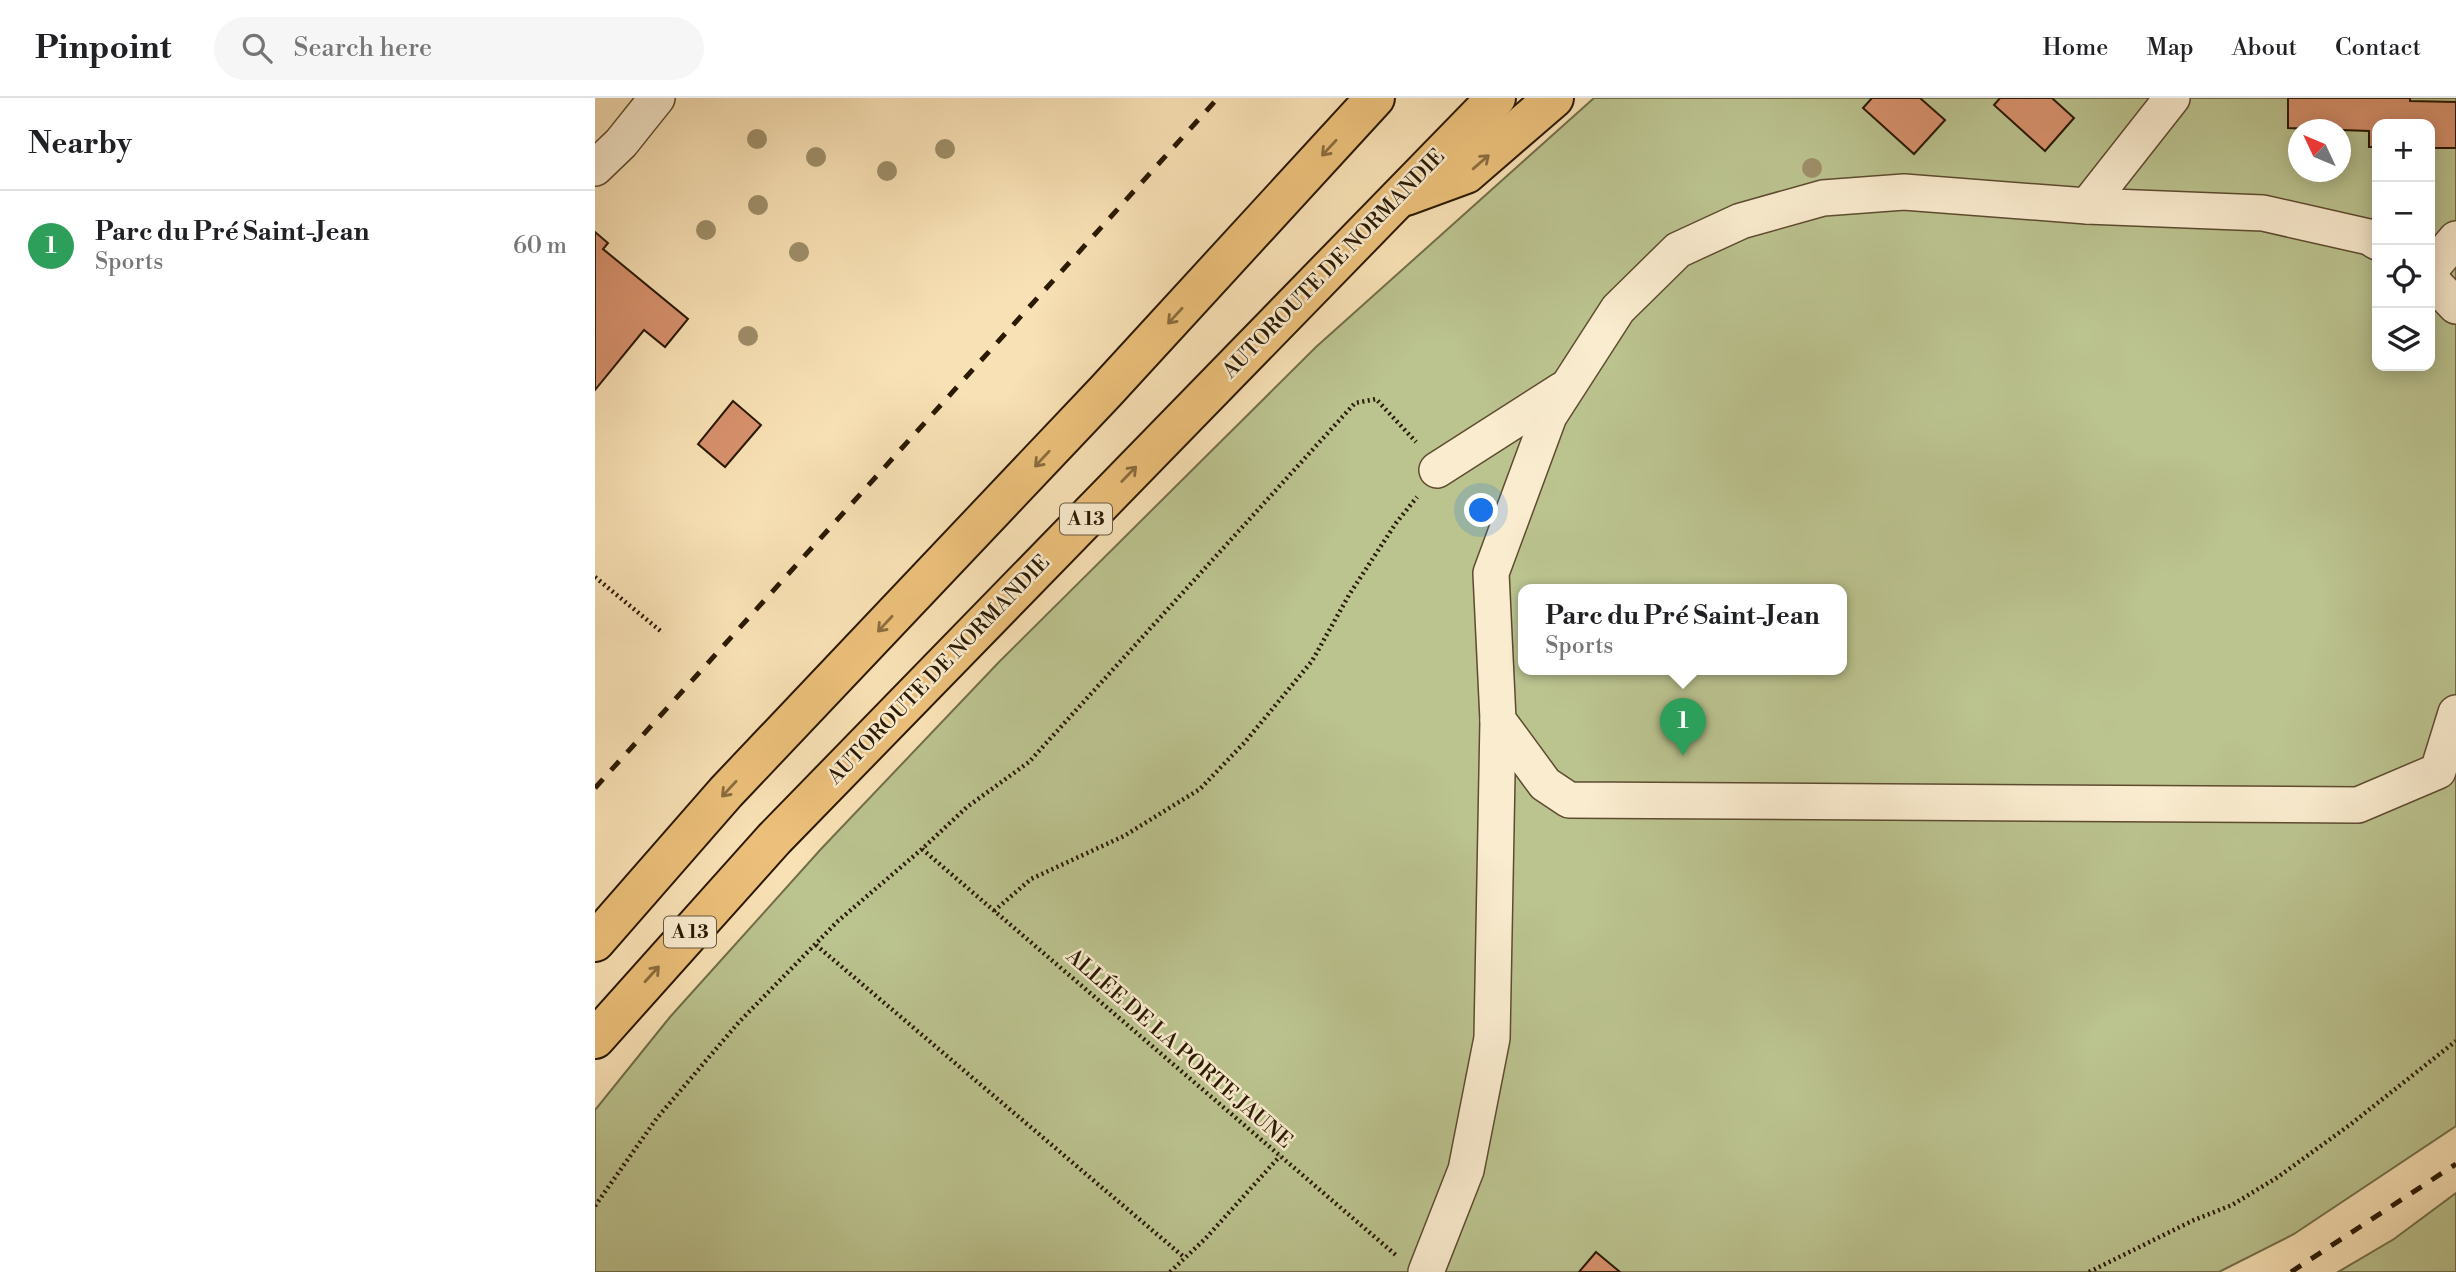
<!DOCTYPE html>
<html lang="en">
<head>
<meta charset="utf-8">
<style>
  body { margin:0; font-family:"Libre Bodoni",serif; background:#f6f6f6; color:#202124 }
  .controls { position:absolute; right:21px; top:21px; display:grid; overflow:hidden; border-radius:14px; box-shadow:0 4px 18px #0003 }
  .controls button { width:63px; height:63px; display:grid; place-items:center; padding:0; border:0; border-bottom:2px solid #e0e0e0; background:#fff; color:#202124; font:35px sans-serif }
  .compass { position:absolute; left:1693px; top:21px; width:63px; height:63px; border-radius:50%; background:#fff; box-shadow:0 4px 18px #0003; rotate:314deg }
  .you { position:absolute; left:887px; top:413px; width:24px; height:24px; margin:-18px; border:5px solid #fff; border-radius:50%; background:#1a73e8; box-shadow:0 0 0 10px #1a73e833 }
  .badge { display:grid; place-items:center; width:46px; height:46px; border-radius:50%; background:#2563eb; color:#fff; font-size:23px; font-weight:700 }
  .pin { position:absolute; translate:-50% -58px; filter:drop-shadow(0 2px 4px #0008) }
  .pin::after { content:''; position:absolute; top:37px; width:24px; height:21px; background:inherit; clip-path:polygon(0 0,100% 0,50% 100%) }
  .popup { position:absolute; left:923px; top:486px; width:329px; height:91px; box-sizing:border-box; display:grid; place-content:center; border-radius:14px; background:#fff; filter:drop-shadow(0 2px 5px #0005); font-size:23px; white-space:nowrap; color:#757577 }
  .popup b { font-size:26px; color:#202124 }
  .popup::after { content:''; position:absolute; left:50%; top:100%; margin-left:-14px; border:14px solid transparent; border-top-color:#fff }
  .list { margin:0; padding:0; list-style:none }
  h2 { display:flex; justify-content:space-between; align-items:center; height:91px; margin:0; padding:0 28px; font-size:30px }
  h2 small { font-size:23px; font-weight:400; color:#757577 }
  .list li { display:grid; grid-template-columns:46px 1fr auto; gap:21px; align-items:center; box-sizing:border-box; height:112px; padding:0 28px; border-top:2px solid #e0e0e0 }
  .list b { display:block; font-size:26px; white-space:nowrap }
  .list p { margin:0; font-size:23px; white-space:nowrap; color:#757577 }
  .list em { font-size:23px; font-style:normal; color:#757577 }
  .icon { flex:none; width:38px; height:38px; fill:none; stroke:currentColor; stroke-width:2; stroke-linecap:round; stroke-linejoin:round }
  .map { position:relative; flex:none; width:1861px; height:1174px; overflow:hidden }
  header { display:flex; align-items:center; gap:42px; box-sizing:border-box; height:98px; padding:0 35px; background:#fff; border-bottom:2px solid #e0e0e0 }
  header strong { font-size:33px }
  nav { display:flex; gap:38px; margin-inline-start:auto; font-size:24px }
  .search { width:490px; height:63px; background:#f6f6f6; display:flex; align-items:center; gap:18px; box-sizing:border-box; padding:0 24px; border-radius:38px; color:#757577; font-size:26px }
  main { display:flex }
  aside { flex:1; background:#fff }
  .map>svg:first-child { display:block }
  .green { fill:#bbc38f; stroke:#726e49; stroke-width:2; fill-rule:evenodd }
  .building { fill:#d8926e; stroke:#2a1903; stroke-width:2 }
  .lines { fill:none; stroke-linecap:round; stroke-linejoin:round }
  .minor-casing { stroke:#5e4b30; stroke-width:38 }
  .highway-casing { stroke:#2a1903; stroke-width:42 }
  .path { stroke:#2a1903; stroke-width:4.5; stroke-dasharray:2 3.5; stroke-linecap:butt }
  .minor { stroke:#faeccf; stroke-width:35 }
  .highway { stroke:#ecc07a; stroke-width:38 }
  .rail { stroke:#2a1903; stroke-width:5; stroke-dasharray:12 12; stroke-linecap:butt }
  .tree { fill:#9f8f6a }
  .oneway { stroke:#8b6c3e }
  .labels { text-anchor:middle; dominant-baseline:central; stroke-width:5; stroke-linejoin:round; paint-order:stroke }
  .shield { fill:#faeccf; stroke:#685840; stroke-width:2 }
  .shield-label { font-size:19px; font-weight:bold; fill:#2a1903 }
  .street-label { font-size:21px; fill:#2a1903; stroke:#faeccf }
</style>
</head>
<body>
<header>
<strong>Pinpoint</strong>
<div class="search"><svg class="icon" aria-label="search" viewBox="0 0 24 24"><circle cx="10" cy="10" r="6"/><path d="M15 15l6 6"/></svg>Search here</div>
<nav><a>Home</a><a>Map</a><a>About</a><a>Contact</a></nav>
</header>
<main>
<aside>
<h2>Nearby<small></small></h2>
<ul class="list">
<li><span class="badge" style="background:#2e9e5b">1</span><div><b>Parc du Pré Saint-Jean</b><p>Sports</p></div><em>60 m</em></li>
</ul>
</aside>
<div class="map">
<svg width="1861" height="1174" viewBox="0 0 1861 1174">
  <rect width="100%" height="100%" fill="#f8e1b5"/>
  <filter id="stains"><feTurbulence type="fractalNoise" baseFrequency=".00286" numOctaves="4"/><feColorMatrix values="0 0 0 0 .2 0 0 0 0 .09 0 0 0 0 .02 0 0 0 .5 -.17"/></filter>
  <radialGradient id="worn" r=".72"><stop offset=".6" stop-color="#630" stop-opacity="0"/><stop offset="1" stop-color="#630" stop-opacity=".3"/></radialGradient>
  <!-- green -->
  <g class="green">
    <path d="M 999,0 L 1861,0 L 1861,1028 L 1699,1136 L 1624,1174 L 0,1174 L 0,1012 L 75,919 L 226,751 L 404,564 L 721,249 ZM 1782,26 L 1835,26 L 1835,268 L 1782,268 ZM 1703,32 L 1745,32 L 1745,74 L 1703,74 ZM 929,492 L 1247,492 L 1247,572 L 929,572 Z"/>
    <path d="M 1861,1095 L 1861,1174 L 1743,1174 L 1799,1141 Z"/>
  </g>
  <!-- building -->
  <g class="building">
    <path d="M 1277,0 L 1325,0 L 1350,22 L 1319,56 L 1268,10 Z"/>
    <path d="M 1405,0 L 1457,0 L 1479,20 L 1450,53 L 1399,7 Z"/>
    <path d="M 1693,0 L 1815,0 L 1815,3 L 1861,4 L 1861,50 L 1835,50 L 1835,26 L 1782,26 L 1782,49 L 1774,49 L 1774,33 L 1693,30 Z"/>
    <path d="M 0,134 L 13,145 L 8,151 L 93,221 L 70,249 L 49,232 L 0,292 Z"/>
    <path d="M 138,303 L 166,327 L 130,369 L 103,346 Z"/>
    <path d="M 1001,1154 L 1025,1174 L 984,1174 Z"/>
  </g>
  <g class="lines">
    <defs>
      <g id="minor">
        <path d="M 0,70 L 26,45 L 62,0"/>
        <path d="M 1492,108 L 1577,0"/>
        <path d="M 1782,144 L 1774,139 L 1668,115 L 1492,108 L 1309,94 L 1228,100 L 1146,123 L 1083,152 L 1023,211 L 954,318 L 896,475 L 903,622 L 950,686 L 974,702 L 1763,707 L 1843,673 L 1861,615"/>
        <path d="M 1835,172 L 1861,141"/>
        <path d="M 1835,181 L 1861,208"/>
        <path d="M 842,372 L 967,292"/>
        <path d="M 831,1174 L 871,1072 L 897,940 L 903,622"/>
      </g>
      <g id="highway">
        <path d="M 811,98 L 871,76 L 959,0"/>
        <path d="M 0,844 L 131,694 L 511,293 L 780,0"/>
        <path d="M 0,941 L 179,741 L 901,0"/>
      </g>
    </defs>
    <!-- minor casing -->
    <use href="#minor" class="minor-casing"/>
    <!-- highway casing -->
    <use href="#highway" class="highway-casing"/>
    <!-- path -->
    <g class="path">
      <path d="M 0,479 L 68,535"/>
      <path d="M 327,751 L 802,1158"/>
      <path d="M 399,813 L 436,781 L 529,738 L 605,691 L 650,644 L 717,563 L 754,497 L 801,425 L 822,399"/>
      <path d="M 221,847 L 590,1160"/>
      <path d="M 0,1108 L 62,1020 L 144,924 L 243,823 L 327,751 L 372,709 L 434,664 L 760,305 L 781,301 L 821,344"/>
      <path d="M 575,1174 L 610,1141 L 685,1058"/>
      <path d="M 1494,1174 L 1599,1122 L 1637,1107 L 1683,1079 L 1756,1026 L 1861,943"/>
    </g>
    <!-- minor -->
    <use href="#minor" class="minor"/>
    <!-- highway -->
    <use href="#highway" class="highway"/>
    <!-- rail -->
    <g class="rail">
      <path d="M 0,690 L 623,0"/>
      <path d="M 1696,1174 L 1861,1066"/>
    </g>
  </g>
  <!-- trees -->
  <g class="tree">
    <circle cx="162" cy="41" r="10"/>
    <circle cx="350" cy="51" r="10"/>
    <circle cx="221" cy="59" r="10"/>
    <circle cx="1217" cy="70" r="10"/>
    <circle cx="292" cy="73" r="10"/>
    <circle cx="163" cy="107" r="10"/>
    <circle cx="111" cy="132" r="10"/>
    <circle cx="204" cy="154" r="10"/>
    <circle cx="153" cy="238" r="10"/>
  </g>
  <!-- one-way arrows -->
  <defs><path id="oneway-shaft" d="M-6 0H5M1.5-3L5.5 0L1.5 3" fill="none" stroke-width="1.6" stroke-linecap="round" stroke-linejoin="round" transform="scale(1.75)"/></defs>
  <g class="oneway">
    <use href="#oneway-shaft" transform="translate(734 50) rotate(133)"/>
    <use href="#oneway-shaft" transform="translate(886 64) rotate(-41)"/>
    <use href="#oneway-shaft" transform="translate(580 218) rotate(133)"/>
    <use href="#oneway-shaft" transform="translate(447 361) rotate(133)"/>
    <use href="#oneway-shaft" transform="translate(534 376) rotate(-46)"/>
    <use href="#oneway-shaft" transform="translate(290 526) rotate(133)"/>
    <use href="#oneway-shaft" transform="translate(134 691) rotate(133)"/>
    <use href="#oneway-shaft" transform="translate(57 876) rotate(-48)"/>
  </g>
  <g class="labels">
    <!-- shield labels -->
    <g class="shield">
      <rect x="465" y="405.5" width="52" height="31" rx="5"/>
      <rect x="69" y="818.5" width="52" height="31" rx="5"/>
    </g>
    <g class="shield-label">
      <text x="491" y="421">A 13</text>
      <text x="95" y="834">A 13</text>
    </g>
    <!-- street labels -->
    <g class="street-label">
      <text transform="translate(739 166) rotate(-46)">AUTOROUTE DE NORMANDIE</text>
      <text transform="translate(344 572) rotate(-46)">AUTOROUTE DE NORMANDIE</text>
      <text transform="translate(584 951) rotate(41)">ALLÉE DE LA PORTE JAUNE</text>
    </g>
  </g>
  <rect width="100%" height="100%" filter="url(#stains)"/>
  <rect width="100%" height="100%" fill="url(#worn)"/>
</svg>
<div class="controls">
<button>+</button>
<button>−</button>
<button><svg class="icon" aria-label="locate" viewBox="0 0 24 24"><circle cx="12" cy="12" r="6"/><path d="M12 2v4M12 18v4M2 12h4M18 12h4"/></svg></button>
<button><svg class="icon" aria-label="layers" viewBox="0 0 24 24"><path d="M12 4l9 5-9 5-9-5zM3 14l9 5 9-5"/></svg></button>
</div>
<svg class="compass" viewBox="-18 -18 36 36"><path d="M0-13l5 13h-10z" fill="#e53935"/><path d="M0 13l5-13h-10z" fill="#757577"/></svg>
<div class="you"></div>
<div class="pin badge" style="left:1088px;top:658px;background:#2e9e5b">1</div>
<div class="popup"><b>Parc du Pré Saint-Jean</b>Sports</div>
</div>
</main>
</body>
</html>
